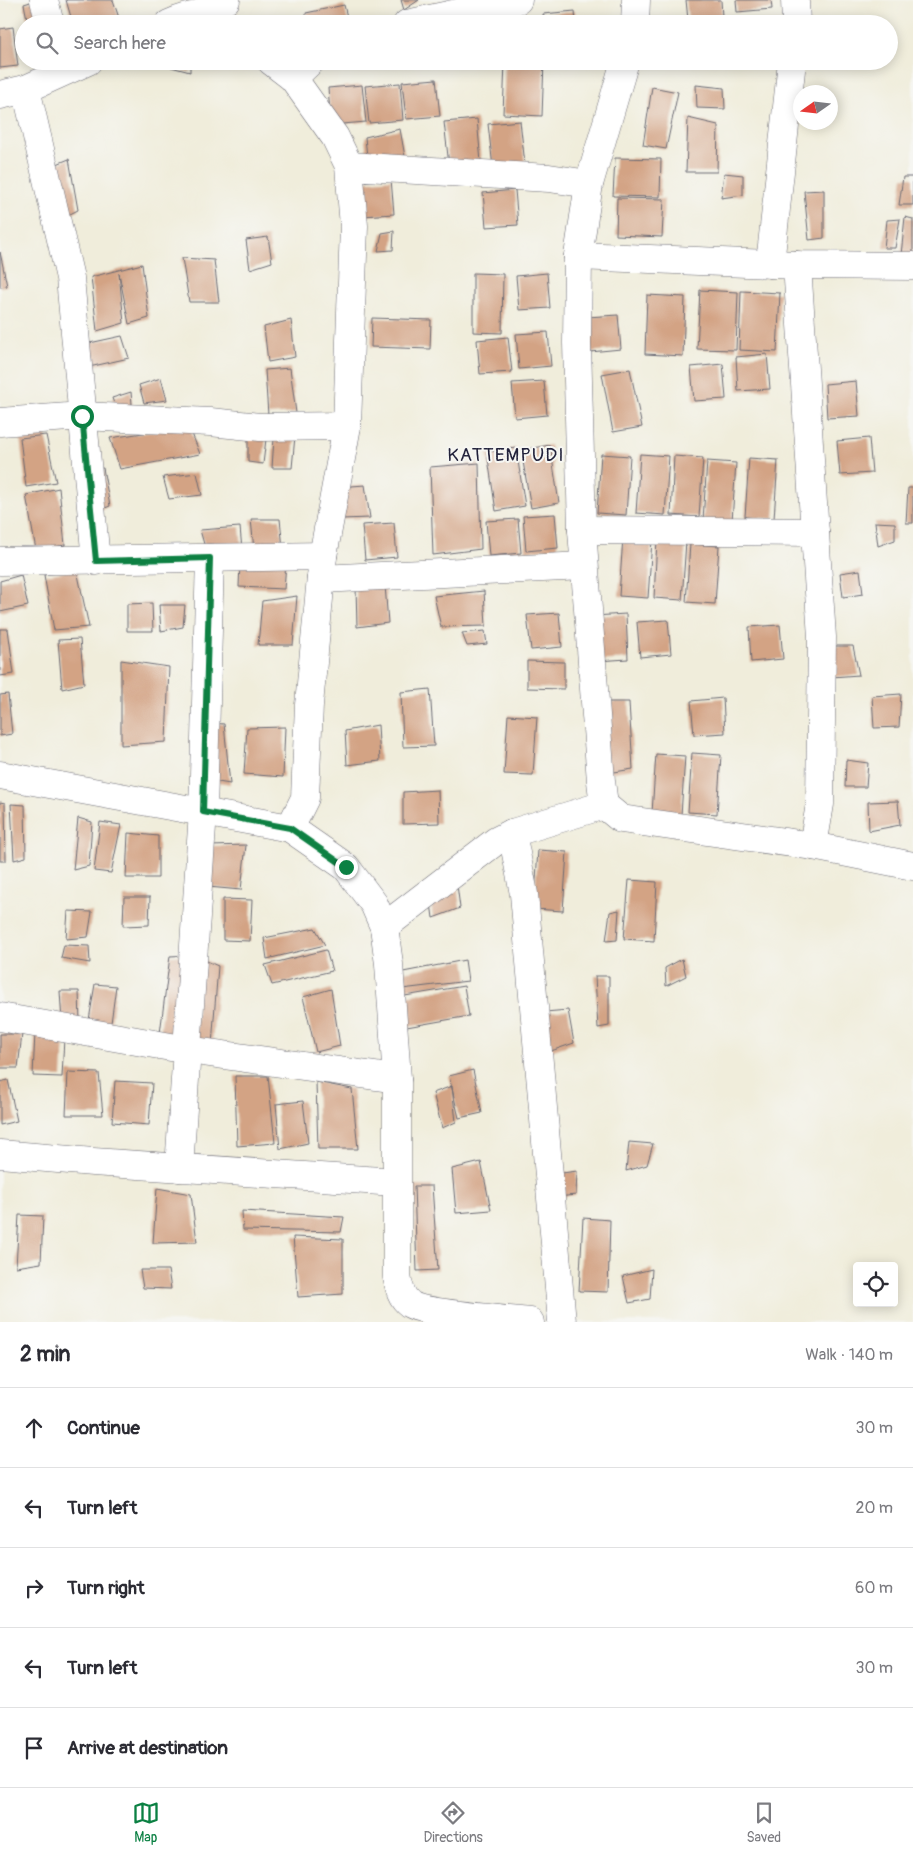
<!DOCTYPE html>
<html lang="en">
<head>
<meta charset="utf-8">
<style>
  body { margin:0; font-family:Pangolin,sans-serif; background:#f7f7f7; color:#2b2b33 }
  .controls { position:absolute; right:15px; bottom:15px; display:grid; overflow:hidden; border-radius:5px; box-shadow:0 2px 12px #0003 }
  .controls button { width:45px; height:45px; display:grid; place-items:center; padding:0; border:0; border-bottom:1px solid #e1e1e2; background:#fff; color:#2b2b33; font:25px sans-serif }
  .compass { position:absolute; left:793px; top:85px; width:45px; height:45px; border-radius:50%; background:#fff; box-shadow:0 2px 12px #0003; rotate:256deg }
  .stop { position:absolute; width:15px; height:15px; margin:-11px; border:4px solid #0b8043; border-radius:50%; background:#fff }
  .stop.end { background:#0b8043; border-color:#fff; box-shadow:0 1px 5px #0008 }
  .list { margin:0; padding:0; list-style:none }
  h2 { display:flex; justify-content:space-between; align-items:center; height:65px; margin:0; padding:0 20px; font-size:21px }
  h2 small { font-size:16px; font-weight:400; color:#7c7c81 }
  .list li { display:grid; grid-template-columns:32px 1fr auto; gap:15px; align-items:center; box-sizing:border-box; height:80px; padding:0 20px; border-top:1px solid #e1e1e2 }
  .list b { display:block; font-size:19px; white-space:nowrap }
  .list em { font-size:16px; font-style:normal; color:#7c7c81 }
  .icon { flex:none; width:28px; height:28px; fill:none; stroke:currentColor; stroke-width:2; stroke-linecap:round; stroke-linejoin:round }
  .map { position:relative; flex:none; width:913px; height:1322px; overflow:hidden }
  .search { position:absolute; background:#fff; box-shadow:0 2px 12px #0003; left:15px; right:15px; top:15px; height:55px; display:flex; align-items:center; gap:12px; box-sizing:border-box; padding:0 18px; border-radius:28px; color:#7c7c81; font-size:19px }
  .sheet { height:465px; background:#fff }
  nav { display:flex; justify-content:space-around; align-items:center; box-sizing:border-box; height:70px; border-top:1px solid #e1e1e2; background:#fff; font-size:14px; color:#7c7c81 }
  nav a { display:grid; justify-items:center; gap:2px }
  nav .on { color:#0b8043 }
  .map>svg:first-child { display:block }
  .building { fill:#d3a384 }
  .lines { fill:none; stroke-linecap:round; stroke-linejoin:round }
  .minor-casing { stroke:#6a6973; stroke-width:29 }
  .minor { stroke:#fff; stroke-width:28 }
  .route { stroke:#0b8043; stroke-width:6 }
  .labels { text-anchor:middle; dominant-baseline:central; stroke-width:4; stroke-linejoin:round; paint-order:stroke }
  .quarter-label { font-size:19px; letter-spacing:1px; fill:#22223b; stroke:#f6f6f2 }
</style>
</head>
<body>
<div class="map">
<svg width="913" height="1322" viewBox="0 0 913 1322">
  <rect width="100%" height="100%" fill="#f6f6f2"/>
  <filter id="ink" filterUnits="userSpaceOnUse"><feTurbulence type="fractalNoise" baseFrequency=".02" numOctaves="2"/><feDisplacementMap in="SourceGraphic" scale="10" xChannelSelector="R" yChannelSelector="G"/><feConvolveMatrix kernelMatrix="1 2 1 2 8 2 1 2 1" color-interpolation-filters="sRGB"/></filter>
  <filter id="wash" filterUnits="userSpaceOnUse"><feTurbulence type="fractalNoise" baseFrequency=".0096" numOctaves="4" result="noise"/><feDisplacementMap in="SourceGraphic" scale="20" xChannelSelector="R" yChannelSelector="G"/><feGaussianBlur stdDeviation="1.12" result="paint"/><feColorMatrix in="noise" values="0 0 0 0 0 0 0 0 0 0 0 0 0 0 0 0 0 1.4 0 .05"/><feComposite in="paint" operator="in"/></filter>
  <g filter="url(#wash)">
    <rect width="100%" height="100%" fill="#f0eddb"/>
    <g id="blocks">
      <!-- building -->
      <g class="building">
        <path d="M 37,0 L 42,24 L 28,24 L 24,4 Z"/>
        <path d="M 66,0 L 113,0 L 119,18 L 97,24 L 73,24 Z"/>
        <path d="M 401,0 L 419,0 L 404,10 Z"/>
        <path d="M 686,0 L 721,0 L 722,17 L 688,20 Z"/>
        <path d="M 736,0 L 771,0 L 772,9 L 737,12 Z"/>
        <path d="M 344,5 L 348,21 L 330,24 L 307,24 L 306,13 Z"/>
        <path d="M 575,11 L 576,24 L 544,24 L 543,14 Z"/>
        <path d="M 492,17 L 534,17 L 535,24 L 492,24 Z"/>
        <path d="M 13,27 L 18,66 L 0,68 L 0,29 Z"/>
        <path d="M 190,61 L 190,72 L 152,62 L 152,61 Z"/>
        <path d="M 448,61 L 474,61 L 474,63 L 448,65 Z"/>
        <path d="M 505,61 L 544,61 L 542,116 L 503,114 Z"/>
        <path d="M 436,79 L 440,116 L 406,119 L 402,82 Z"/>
        <path d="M 400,83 L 403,120 L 369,123 L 365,86 Z"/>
        <path d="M 362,85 L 366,122 L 331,125 L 328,88 Z"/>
        <path d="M 696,85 L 724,88 L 725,109 L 697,108 Z"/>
        <path d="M 652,87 L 678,92 L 666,149 L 643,145 Z"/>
        <path d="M 688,118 L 718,125 L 717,172 L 686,172 Z"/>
        <path d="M 477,119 L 481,162 L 449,165 L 444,122 Z"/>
        <path d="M 520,121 L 525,164 L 493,167 L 488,124 Z"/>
        <path d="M 400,129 L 405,157 L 367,157 L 365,137 Z"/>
        <path d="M 615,158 L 661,159 L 660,197 L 613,196 Z"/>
        <path d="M 69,159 L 78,210 L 66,216 L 52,166 Z"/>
        <path d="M 724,173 L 743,175 L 743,195 L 721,198 Z"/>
        <path d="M 903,177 L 913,177 L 913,205 L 899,205 Z"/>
        <path d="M 391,179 L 394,214 L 362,216 L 359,182 Z"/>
        <path d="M 515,190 L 518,225 L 486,227 L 483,193 Z"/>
        <path d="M 824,190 L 824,238 L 809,240 L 804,191 Z"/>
        <path d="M 617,198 L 664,199 L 662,237 L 616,235 Z"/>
        <path d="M 905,217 L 913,219 L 913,256 L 901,255 Z"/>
        <path d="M 900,219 L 895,248 L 884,248 L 887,220 Z"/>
        <path d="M 394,231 L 393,250 L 378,251 L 382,233 Z"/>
        <path d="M 268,237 L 272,262 L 250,269 L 246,240 Z"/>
        <path d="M 0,252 L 7,286 L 0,287 Z"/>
        <path d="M 182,258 L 214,260 L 219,302 L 189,302 Z"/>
        <path d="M 142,264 L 149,318 L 129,324 L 119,273 L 124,323 L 97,331 L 91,277 Z"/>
        <path d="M 473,273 L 503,274 L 502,333 L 473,332 Z"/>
        <path d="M 547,273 L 550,308 L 519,310 L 516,276 Z"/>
        <path d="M 700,290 L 738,292 L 736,350 L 697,349 Z"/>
        <path d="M 741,291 L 780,293 L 777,352 L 739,350 Z"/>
        <path d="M 647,295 L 685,297 L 683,356 L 645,354 Z"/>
        <path d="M 618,315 L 621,349 L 590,352 L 587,317 Z"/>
        <path d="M 372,318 L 431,320 L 430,349 L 371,347 Z"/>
        <path d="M 291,320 L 295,357 L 268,362 L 264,327 Z"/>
        <path d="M 548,332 L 551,366 L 519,369 L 516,334 Z"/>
        <path d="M 122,336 L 129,358 L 89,367 L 85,344 Z"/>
        <path d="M 508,337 L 512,372 L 480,374 L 477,340 Z"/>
        <path d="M 767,354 L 770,389 L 738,391 L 736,357 Z"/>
        <path d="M 723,364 L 726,399 L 694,401 L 691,367 Z"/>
        <path d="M 290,368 L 296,413 L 268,415 L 265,370 Z"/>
        <path d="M 630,369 L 642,427 L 613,432 L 602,374 Z"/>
        <path d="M 161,378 L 167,400 L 144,403 L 139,385 Z"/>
        <path d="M 544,381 L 547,415 L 515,418 L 512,383 Z"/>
        <path d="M 856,381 L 859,416 L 827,418 L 825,384 Z"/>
        <path d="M 131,392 L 132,404 L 116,409 L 112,398 Z"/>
        <path d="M 189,426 L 200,454 L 120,469 L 110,438 Z"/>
        <path d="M 46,435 L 56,482 L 26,487 L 20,438 Z"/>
        <path d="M 295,436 L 292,468 L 272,468 L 274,438 Z"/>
        <path d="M 248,437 L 266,439 L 263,464 L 248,462 Z"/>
        <path d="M 869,438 L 872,473 L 840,475 L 837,441 Z"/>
        <path d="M 550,445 L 559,503 L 531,508 L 521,450 Z"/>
        <path d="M 516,448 L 525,506 L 496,511 L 487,452 Z"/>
        <path d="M 601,454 L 630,456 L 626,515 L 597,513 Z"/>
        <path d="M 640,454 L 669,456 L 665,515 L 636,513 Z"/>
        <path d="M 674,456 L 703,458 L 699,517 L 671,515 Z"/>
        <path d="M 749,458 L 778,460 L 774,519 L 745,517 Z"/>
        <path d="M 707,461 L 736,463 L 732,521 L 703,520 Z"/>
        <path d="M 479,463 L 481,549 L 433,555 L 430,467 Z"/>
        <path d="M 103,468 L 110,506 L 98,511 L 92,469 Z"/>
        <path d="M 197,473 L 202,495 L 169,499 L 163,477 Z"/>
        <path d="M 365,485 L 370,518 L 341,519 L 338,487 Z"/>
        <path d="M 59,488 L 65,545 L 36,550 L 26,495 Z"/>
        <path d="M 908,488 L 913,488 L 913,523 L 906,523 Z"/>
        <path d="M 555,514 L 558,548 L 526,551 L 523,516 Z"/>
        <path d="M 251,519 L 280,519 L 283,548 L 254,550 Z"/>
        <path d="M 518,519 L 521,553 L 489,556 L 486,521 Z"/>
        <path d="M 875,522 L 895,523 L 895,540 L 878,546 Z"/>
        <path d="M 394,523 L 397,557 L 365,560 L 362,525 Z"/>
        <path d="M 240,527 L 242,550 L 206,551 L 200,530 Z"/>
        <path d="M 623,537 L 652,540 L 648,598 L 619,596 Z"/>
        <path d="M 657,539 L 686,541 L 682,600 L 654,598 Z"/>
        <path d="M 690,544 L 719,546 L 715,604 L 686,602 Z"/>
        <path d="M 240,563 L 286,563 L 284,589 L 239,587 Z"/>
        <path d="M 77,570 L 89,627 L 54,630 L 44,575 Z"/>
        <path d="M 860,570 L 863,594 L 843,597 L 840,573 Z"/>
        <path d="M 21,575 L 28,606 L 0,612 L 0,581 Z"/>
        <path d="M 385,585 L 388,623 L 357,627 L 356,587 Z"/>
        <path d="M 484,591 L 486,626 L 441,627 L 434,596 Z"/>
        <path d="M 297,596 L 293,645 L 258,645 L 262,601 Z"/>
        <path d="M 152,603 L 153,631 L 127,631 L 127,604 Z"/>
        <path d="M 159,605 L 185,605 L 183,627 L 161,631 Z"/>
        <path d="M 559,613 L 562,647 L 531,650 L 527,615 Z"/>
        <path d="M 626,614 L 628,659 L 597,661 L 594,616 Z"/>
        <path d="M 668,620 L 671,654 L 640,657 L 637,622 Z"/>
        <path d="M 780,625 L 783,659 L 751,662 L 749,627 Z"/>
        <path d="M 0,629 L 8,629 L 14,674 L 0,676 Z"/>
        <path d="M 485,631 L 487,644 L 467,646 L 462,633 Z"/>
        <path d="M 80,639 L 84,684 L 62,689 L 58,640 Z"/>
        <path d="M 833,646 L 853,646 L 859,675 L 832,677 Z"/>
        <path d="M 121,660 L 169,667 L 166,742 L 121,745 Z"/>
        <path d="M 527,661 L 564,662 L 564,689 L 527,688 Z"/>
        <path d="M 430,689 L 434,746 L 403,747 L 401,692 Z"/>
        <path d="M 8,694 L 12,734 L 0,736 L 0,695 Z"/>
        <path d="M 901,694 L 899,727 L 874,728 L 872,696 Z"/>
        <path d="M 723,698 L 725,733 L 694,735 L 691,701 Z"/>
        <path d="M 601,702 L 629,702 L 633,769 L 608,773 Z"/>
        <path d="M 508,715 L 537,717 L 533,775 L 504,774 Z"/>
        <path d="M 211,723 L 224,724 L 230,784 L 212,781 Z"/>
        <path d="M 378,725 L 380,761 L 347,765 L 345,731 Z"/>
        <path d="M 285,727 L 283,777 L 244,774 L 247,728 Z"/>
        <path d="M 692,753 L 721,755 L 717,814 L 688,812 Z"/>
        <path d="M 656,754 L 685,756 L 681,815 L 652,813 Z"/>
        <path d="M 846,760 L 868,763 L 866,787 L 845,787 Z"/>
        <path d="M 438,790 L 439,823 L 403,824 L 403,792 Z"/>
        <path d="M 898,801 L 900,825 L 869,831 L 868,802 Z"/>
        <path d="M 0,802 L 5,803 L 6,861 L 0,861 Z"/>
        <path d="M 11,804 L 25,805 L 26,857 L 14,860 Z"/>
        <path d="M 78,818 L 92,822 L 89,866 L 73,870 Z"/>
        <path d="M 100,822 L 121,825 L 111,873 L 94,871 Z"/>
        <path d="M 128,833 L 158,836 L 158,878 L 126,878 Z"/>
        <path d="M 246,845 L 241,890 L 208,887 L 211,846 Z"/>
        <path d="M 538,850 L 567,852 L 563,911 L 534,909 Z"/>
        <path d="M 629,880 L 657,882 L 654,941 L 624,939 Z"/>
        <path d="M 457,885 L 460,908 L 433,918 L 431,903 Z"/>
        <path d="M 124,897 L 150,897 L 149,925 L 123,926 Z"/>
        <path d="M 223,899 L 252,900 L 250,941 L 223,940 Z"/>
        <path d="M 619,910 L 617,940 L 606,941 L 610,912 Z"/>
        <path d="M 68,911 L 92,912 L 88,937 L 66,939 Z"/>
        <path d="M 315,928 L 325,945 L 267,959 L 264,938 Z"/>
        <path d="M 64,945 L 89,946 L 90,963 L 61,958 Z"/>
        <path d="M 326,950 L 332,971 L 272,985 L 265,965 Z"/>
        <path d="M 190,955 L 181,1042 L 159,1041 L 170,956 Z"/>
        <path d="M 200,958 L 218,966 L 212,1045 L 195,1042 Z"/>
        <path d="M 682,959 L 686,976 L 666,986 L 665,968 Z"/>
        <path d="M 465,960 L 468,981 L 402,989 L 398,973 Z"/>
        <path d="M 595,976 L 609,976 L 609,1026 L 598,1028 Z"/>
        <path d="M 95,984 L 116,986 L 111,1023 L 89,1020 Z"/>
        <path d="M 464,986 L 469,1016 L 401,1028 L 399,997 Z"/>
        <path d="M 331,989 L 340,1046 L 316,1052 L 303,997 Z"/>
        <path d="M 60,991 L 79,991 L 80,1023 L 62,1022 Z"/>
        <path d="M 568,1010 L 574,1043 L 551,1051 L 545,1012 Z"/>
        <path d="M 35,1032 L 64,1038 L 62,1077 L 33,1076 Z"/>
        <path d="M 0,1034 L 22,1034 L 18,1068 L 0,1068 Z"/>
        <path d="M 473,1070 L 482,1113 L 459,1118 L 449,1076 Z"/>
        <path d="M 68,1072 L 99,1073 L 103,1115 L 66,1115 Z"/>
        <path d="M 235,1076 L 268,1076 L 275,1143 L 237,1146 Z"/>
        <path d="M 8,1080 L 17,1121 L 0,1125 L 0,1082 Z"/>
        <path d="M 115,1081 L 152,1083 L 149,1125 L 112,1122 Z"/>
        <path d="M 316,1082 L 352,1089 L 358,1149 L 318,1149 Z"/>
        <path d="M 452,1086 L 456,1122 L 442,1128 L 433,1093 Z"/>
        <path d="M 303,1101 L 308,1143 L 280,1149 L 276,1104 Z"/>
        <path d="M 629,1142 L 653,1144 L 647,1165 L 626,1171 Z"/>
        <path d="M 481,1162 L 491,1210 L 456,1213 L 452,1169 Z"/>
        <path d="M 577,1171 L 576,1195 L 557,1197 L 555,1174 Z"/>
        <path d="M 414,1186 L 432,1186 L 438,1270 L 417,1271 Z"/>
        <path d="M 157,1188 L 191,1194 L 197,1242 L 153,1243 Z"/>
        <path d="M 242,1211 L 344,1217 L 341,1232 L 243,1230 Z"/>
        <path d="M 19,1215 L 43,1216 L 41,1263 L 16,1267 Z"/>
        <path d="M 583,1218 L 610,1220 L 608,1292 L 579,1291 Z"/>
        <path d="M 293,1237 L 343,1239 L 343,1294 L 298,1297 Z"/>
        <path d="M 652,1269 L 650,1299 L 629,1303 L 623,1276 Z"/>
        <path d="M 140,1270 L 168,1270 L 171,1289 L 143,1288 Z"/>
      </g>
    </g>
  </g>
  <g filter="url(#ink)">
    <use href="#blocks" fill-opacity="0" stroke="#6a6973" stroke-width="1"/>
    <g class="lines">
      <defs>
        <g id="minor">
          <path d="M 44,0 L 50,24"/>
          <path d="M 795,0 L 796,24"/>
          <path d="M 199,14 L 226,0"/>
          <path d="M 169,24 C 193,13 199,13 222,24"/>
          <path d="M 407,24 L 518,0"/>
          <path d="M 635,24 L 636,0"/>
          <path d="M 271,61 L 293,78 L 335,137 L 349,166 L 354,226 L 347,426 L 323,556 L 309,705 L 305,798 L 290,828"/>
          <path d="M 625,61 L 589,184 L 578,256 L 577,343 L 582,530 L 601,781 L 604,805 L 621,819 L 813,846 L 913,866"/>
          <path d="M 293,78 L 311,61"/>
          <path d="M 26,89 L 70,278 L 96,561"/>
          <path d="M 0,95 L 26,89 L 88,61"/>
          <path d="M 349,166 L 549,178 L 589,184"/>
          <path d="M 578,256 L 797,265 L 913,266"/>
          <path d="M 770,264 L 792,61"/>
          <path d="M 797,265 L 822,637 L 820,804 L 813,846"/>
          <path d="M 0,422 L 82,416 L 210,422 L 260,427 L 347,426"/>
          <path d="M 582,530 L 815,532"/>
          <path d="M 0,561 L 323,556"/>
          <path d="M 321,579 L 584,566"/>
          <path d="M 0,775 L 290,828 L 346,867 L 374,904 L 384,927 L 389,964 L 397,1079 L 397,1277 C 399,1287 401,1298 410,1304 C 421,1313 511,1320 530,1322"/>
          <path d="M 512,833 L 524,894 L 562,1322"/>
          <path d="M 384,927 L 496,841 L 512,833 L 604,805"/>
          <path d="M 0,1017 L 188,1050 L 397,1079"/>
          <path d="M 0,1154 L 93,1162 L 396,1182"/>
          <path d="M 179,1168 L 203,812 L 210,558"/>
        </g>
      </defs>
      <!-- minor casing -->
      <use href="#minor" class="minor-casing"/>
      <!-- minor -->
      <use href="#minor" class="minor"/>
    </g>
  </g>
  <g class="lines" filter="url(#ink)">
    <!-- route -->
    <path class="route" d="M 82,416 L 96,561 L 210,558 L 203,812 L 290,828 L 346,867"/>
  </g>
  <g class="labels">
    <!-- quarter labels -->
    <g class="quarter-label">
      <text x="506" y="455">KATTEMPUDI</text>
    </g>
  </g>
</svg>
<div class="controls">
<button><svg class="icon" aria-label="locate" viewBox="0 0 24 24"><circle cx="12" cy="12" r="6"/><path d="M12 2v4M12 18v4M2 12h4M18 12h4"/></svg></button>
</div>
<svg class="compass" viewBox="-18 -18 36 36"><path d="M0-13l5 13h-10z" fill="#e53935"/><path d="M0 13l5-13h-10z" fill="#7c7c81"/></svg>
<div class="stop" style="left:82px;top:416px"></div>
<div class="stop end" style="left:346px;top:867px"></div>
<div class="search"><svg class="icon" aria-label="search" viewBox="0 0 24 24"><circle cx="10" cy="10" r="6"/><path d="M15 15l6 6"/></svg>Search here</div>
</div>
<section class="sheet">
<h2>2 min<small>Walk · 140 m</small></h2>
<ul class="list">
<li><svg class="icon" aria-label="ahead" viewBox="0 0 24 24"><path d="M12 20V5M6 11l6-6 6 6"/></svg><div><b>Continue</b></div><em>30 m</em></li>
<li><svg class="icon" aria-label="left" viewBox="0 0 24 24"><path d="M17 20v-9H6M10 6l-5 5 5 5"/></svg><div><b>Turn left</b></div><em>20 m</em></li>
<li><svg class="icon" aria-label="right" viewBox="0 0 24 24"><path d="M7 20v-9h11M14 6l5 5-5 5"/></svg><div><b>Turn right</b></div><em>60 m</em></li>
<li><svg class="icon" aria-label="left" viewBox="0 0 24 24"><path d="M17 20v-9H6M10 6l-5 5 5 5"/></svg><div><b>Turn left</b></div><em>30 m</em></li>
<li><svg class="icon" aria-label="arrive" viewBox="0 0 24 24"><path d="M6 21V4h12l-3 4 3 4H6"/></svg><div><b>Arrive at destination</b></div></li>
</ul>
</section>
<nav>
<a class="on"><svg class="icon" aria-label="map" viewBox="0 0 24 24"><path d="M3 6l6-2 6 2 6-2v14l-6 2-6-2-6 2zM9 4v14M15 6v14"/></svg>Map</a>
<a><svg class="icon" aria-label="directions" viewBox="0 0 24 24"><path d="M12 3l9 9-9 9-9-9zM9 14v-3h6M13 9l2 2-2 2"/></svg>Directions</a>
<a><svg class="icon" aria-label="saved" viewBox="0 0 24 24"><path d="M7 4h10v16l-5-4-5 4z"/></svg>Saved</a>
</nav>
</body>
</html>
